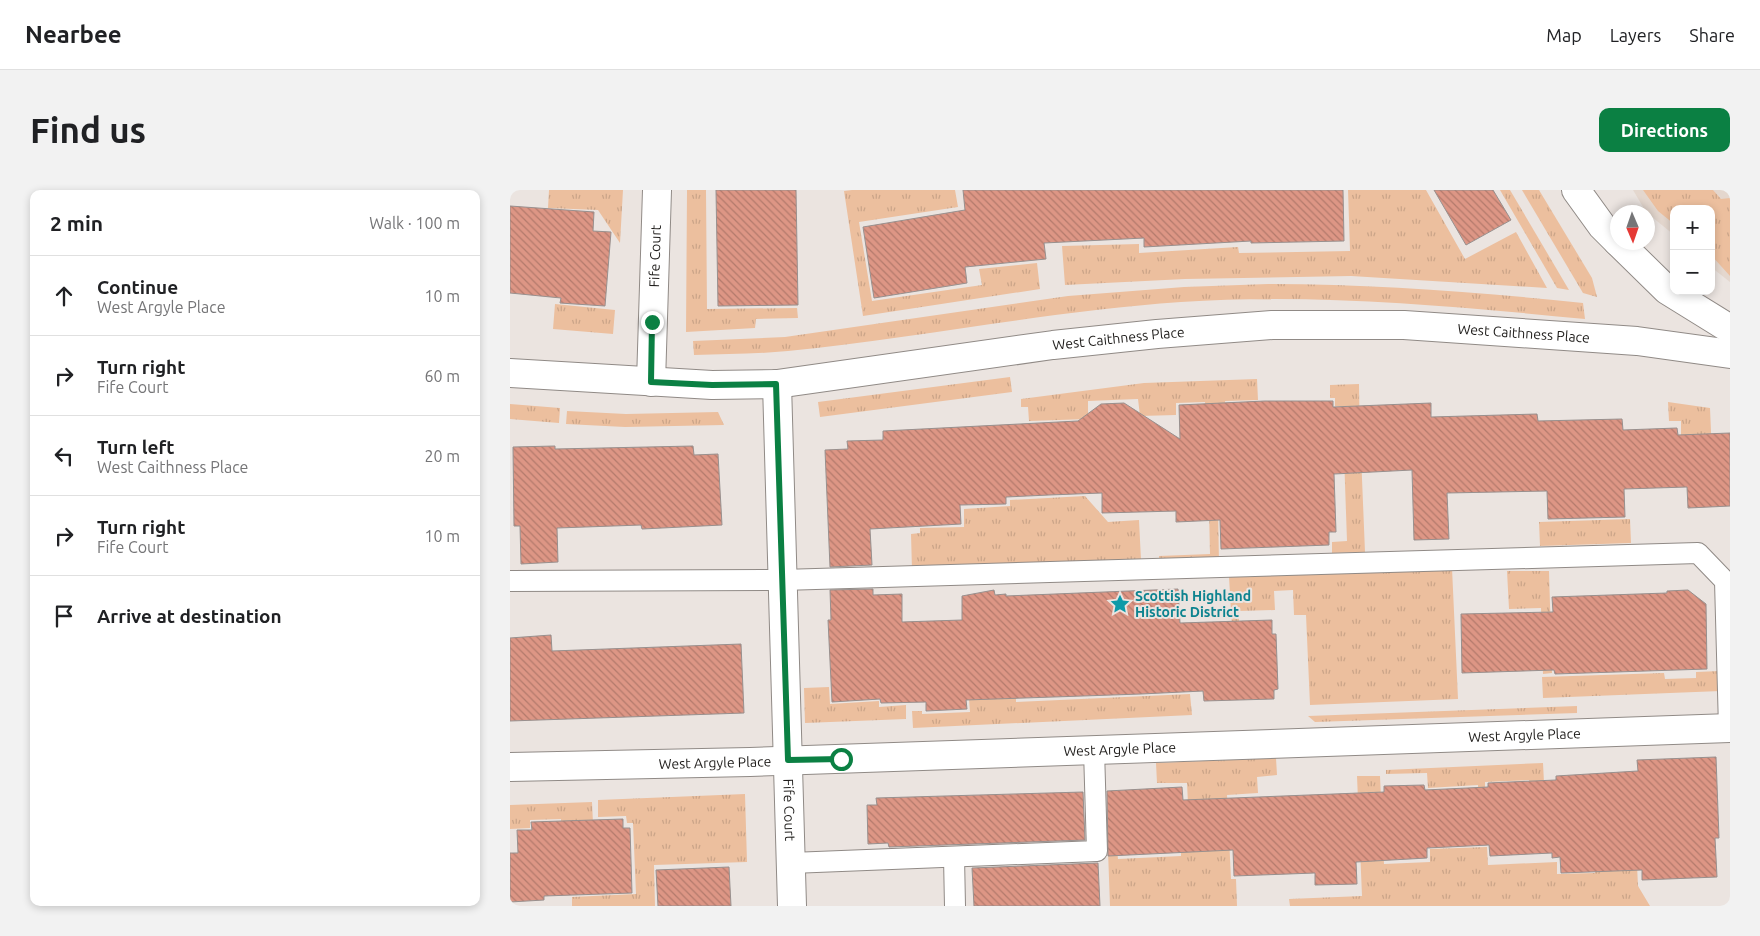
<!DOCTYPE html>
<html lang="en">
<head>
<meta charset="utf-8">
<style>
  body { margin:0; font-family:Ubuntu,sans-serif; background:#f2f2f2; color:#202124 }
  .controls { position:absolute; right:15px; top:15px; display:grid; overflow:hidden; border-radius:10px; box-shadow:0 2px 8px #0003 }
  .controls button { width:45px; height:45px; display:grid; place-items:center; padding:0; border:0; border-bottom:1px solid #e0e0e0; background:#fff; color:#202124; font:25px sans-serif }
  .compass { position:absolute; left:1100px; top:15px; width:45px; height:45px; border-radius:50%; background:#fff; box-shadow:0 2px 8px #0003; rotate:178deg }
  .stop { position:absolute; width:15px; height:15px; margin:-11px; border:4px solid #0b8043; border-radius:50%; background:#fff }
  .stop.end { background:#0b8043; border-color:#fff; box-shadow:0 1px 5px #0008 }
  .list { margin:0; padding:0; list-style:none }
  h2 { display:flex; justify-content:space-between; align-items:center; height:65px; margin:0; padding:0 20px; font-size:21px }
  h2 small { font-size:16px; font-weight:400; color:#757577 }
  .list li { display:grid; grid-template-columns:32px 1fr auto; gap:15px; align-items:center; box-sizing:border-box; height:80px; padding:0 20px; border-top:1px solid #e0e0e0 }
  .list b { display:block; font-size:19px; white-space:nowrap }
  .list p { margin:0; font-size:16px; white-space:nowrap; color:#757577 }
  .list em { font-size:16px; font-style:normal; color:#757577 }
  .icon { flex:none; width:28px; height:28px; fill:none; stroke:currentColor; stroke-width:2; stroke-linecap:round; stroke-linejoin:round }
  .map { position:relative; flex:none; width:1220px; height:716px; overflow:hidden; border-radius:10px }
  header { display:flex; align-items:center; gap:30px; box-sizing:border-box; height:70px; padding:0 25px; background:#fff; border-bottom:1px solid #e0e0e0 }
  header strong { font-size:24px }
  nav { display:flex; gap:28px; margin-inline-start:auto; font-size:18px }
  .intro { display:flex; align-items:center; justify-content:space-between; box-sizing:border-box; height:120px; padding:0 30px }
  h1 { margin:0; font-size:35px }
  .button { padding:12px 22px; border-radius:10px; background:#0b8043; color:#fff; font-size:18px; font-weight:700 }
  main { display:flex; gap:30px; padding:0 30px }
  aside { flex:1; background:#fff; border-radius:10px; box-shadow:0 2px 8px #0003 }
  .map>svg:first-child { display:block }
  .built { fill:#e4d7ce }
  .grass { fill:url(#grass-tufts) }
  .building { fill:url(#building-back-hatch); stroke:#98908e }
  .lines { fill:none; stroke-linecap:round; stroke-linejoin:round }
  .lane-casing { stroke:#908a86; stroke-width:22 }
  .street-casing { stroke:#908a86; stroke-width:30 }
  .lane { stroke:#fff; stroke-width:20 }
  .street { stroke:#fff; stroke-width:28 }
  .route { stroke:#0b8043; stroke-width:6 }
  .labels { text-anchor:middle; dominant-baseline:central; stroke-width:4; stroke-linejoin:round; paint-order:stroke }
  .street-label { font-size:14px; fill:#1f1d1b; stroke:#ebe4e0 }
  .culture-label { font-size:14px; font-weight:bold; fill:#0d838f; stroke:#ebe4e0; text-anchor:start }
</style>
</head>
<body>
<header>
<strong>Nearbee</strong>
<nav><a>Map</a><a>Layers</a><a>Share</a></nav>
</header>
<div class="intro"><h1>Find us</h1><a class="button">Directions</a></div>
<main>
<aside>
<h2>2 min<small>Walk · 100 m</small></h2>
<ul class="list">
<li><svg class="icon" aria-label="ahead" viewBox="0 0 24 24"><path d="M12 20V5M6 11l6-6 6 6"/></svg><div><b>Continue</b><p>West Argyle Place</p></div><em>10 m</em></li>
<li><svg class="icon" aria-label="right" viewBox="0 0 24 24"><path d="M7 20v-9h11M14 6l5 5-5 5"/></svg><div><b>Turn right</b><p>Fife Court</p></div><em>60 m</em></li>
<li><svg class="icon" aria-label="left" viewBox="0 0 24 24"><path d="M17 20v-9H6M10 6l-5 5 5 5"/></svg><div><b>Turn left</b><p>West Caithness Place</p></div><em>20 m</em></li>
<li><svg class="icon" aria-label="right" viewBox="0 0 24 24"><path d="M7 20v-9h11M14 6l5 5-5 5"/></svg><div><b>Turn right</b><p>Fife Court</p></div><em>10 m</em></li>
<li><svg class="icon" aria-label="arrive" viewBox="0 0 24 24"><path d="M6 21V4h12l-3 4 3 4H6"/></svg><div><b>Arrive at destination</b></div></li>
</ul>
</aside>
<div class="map">
<svg width="1220" height="716" viewBox="0 0 1220 716">
  <defs>
    <pattern id="grass-tufts" width="24" height="20" patternUnits="userSpaceOnUse" patternTransform="scale(1.25)"><rect width="24" height="20" fill="#ecbf9e"/><path d="M3 7l-1-3M5 7V3M7 7l1-3M15 17l-1-3M17 17v-4M19 17l1-3" fill="none" stroke="#caa488"/></pattern>
    <pattern id="building-back-hatch" width="6" height="6" patternUnits="userSpaceOnUse" patternTransform="scale(1.25)"><rect width="6" height="6" fill="#dd9685"/><path d="M-1 5l2 2M0 0l6 6M5-1l2 2" fill="none" stroke="#b37a6c"/></pattern>
  </defs>
  <rect width="100%" height="100%" fill="#ebe4e0"/>
  <!-- built -->
  <path class="built" d="M 1123,0 L 1220,0 L 1220,92 L 1201,77 L 1201,19 L 1164,19 L 1164,45 L 1136,22 Z"/>
  <!-- grass -->
  <g class="grass">
    <path d="M 39,0 L 113,0 L 110,53 L 88,20 L 38,18 Z"/>
    <path d="M 177,0 L 196,0 L 197,119 L 287,118 L 288,128 L 246,129 L 245,138 L 176,142 Z"/>
    <path d="M 342,0 L 445,0 L 448,17 L 349,32 L 362,111 L 472,95 L 469,79 L 527,73 L 530,99 L 353,126 L 334,1 Z"/>
    <path d="M 838,0 L 916,0 L 955,69 L 1006,42 L 1037,98 L 841,86 L 675,89 L 555,95 L 552,56 L 629,54 L 629,63 L 728,57 L 729,63 L 840,61 Z"/>
    <path d="M 990,0 L 1000,0 L 1059,100 L 1047,98 Z"/>
    <path d="M 1012,0 L 1029,0 L 1082,88 L 1087,107 L 1073,103 Z"/>
    <path d="M 1133,0 L 1203,0 L 1211,9 L 1220,8 L 1220,86 L 1201,65 L 1201,19 L 1164,19 L 1164,34 L 1148,21 Z"/>
    <path d="M 758,94 C 864,94 968,102 1073,113 L 1075,129 C 941,116 806,103 671,112 C 539,121 409,148 278,161 C 247,164 215,164 184,165 L 183,151 L 275,147 L 558,106 L 674,97 Z"/>
    <path d="M 45,114 L 105,120 L 103,144 L 43,139 Z"/>
    <path d="M 500,187 L 502,202 L 310,227 L 308,212 Z"/>
    <path d="M 747,189 L 748,210 L 715,211 L 716,221 L 696,224 L 695,212 L 666,213 L 666,225 L 630,226 L 628,209 L 578,211 L 578,229 L 519,231 L 518,217 L 511,217 L 511,209 L 634,193 Z"/>
    <path d="M 849,194 L 850,260 L 840,261 L 838,216 L 825,216 L 825,208 L 820,208 L 820,195 Z"/>
    <path d="M 1158,212 L 1200,218 L 1202,265 L 1171,245 L 1171,231 L 1159,231 Z"/>
    <path d="M 0,214 L 50,218 L 49,233 L 0,229 Z"/>
    <path d="M 57,221 L 116,224 L 208,222 L 214,235 L 115,237 L 56,234 Z"/>
    <path d="M 851,264 L 855,362 L 822,363 L 822,352 L 837,351 L 834,265 Z"/>
    <path d="M 575,306 L 598,332 L 629,330 L 631,370 L 402,380 L 401,344 L 410,343 L 410,338 L 454,337 L 454,319 L 500,316 L 500,310 Z"/>
    <path d="M 708,319 L 709,373 L 649,375 L 649,366 L 700,364 L 699,320 Z"/>
    <path d="M 1120,329 L 1121,353 L 1030,356 L 1029,332 Z"/>
    <path d="M 942,378 L 948,509 L 800,515 L 796,425 L 784,425 L 783,400 L 764,401 L 765,420 L 729,421 L 729,438 L 722,438 L 719,387 Z"/>
    <path d="M 997,381 L 1039,381 L 1042,483 L 1033,484 L 1031,418 L 999,419 Z"/>
    <path d="M 1210,481 L 1211,501 L 1033,508 L 1032,487 L 1154,483 L 1155,489 L 1186,488 L 1186,482 Z"/>
    <path d="M 319,497 L 320,514 L 369,511 L 369,517 L 396,515 L 396,529 L 295,533 L 294,498 Z"/>
    <path d="M 680,504 L 682,525 L 403,538 L 402,521 L 412,521 L 412,524 L 460,522 L 459,509 L 506,507 L 506,512 Z"/>
    <path d="M 1067,516 L 1067,523 L 805,532 L 798,526 Z"/>
    <path d="M 766,568 L 767,585 L 747,587 L 748,603 L 717,605 L 721,689 L 726,689 L 727,716 L 600,716 L 598,661 L 607,660 L 608,669 L 671,666 L 671,656 L 680,655 L 677,593 L 647,593 L 646,573 Z"/>
    <path d="M 1033,573 L 1035,612 L 1020,600 L 1019,590 L 975,592 L 975,600 L 968,600 L 968,595 L 918,598 L 917,583 L 876,584 L 876,580 Z"/>
    <path d="M 847,586 L 870,586 L 874,674 L 920,672 L 920,659 L 977,657 L 978,675 L 1047,672 L 1047,684 L 1085,683 L 1085,678 L 1127,675 L 1128,696 L 1140,716 L 780,716 L 779,709 L 852,706 Z"/>
    <path d="M 235,604 L 237,672 L 144,675 L 145,716 L 62,716 L 62,707 L 126,704 L 123,633 L 117,633 L 116,626 L 88,627 L 88,610 Z"/>
    <path d="M 82,612 L 83,633 L 51,636 L 51,629 L 20,630 L 20,638 L 0,639 L 0,615 Z"/>
  </g>
  <!-- building -->
  <g class="building">
    <path d="M 206,0 L 286,0 L 288,115 L 208,116 Z"/>
    <path d="M 453,0 L 833,0 L 834,51 L 741,53 L 741,51 L 634,57 L 634,48 L 534,53 L 536,69 L 455,77 L 457,93 L 364,108 L 353,37 L 455,20 Z"/>
    <path d="M 924,0 L 983,0 L 1001,30 L 956,55 Z"/>
    <path d="M 0,16 L 84,22 L 83,41 L 101,42 L 95,116 L 50,113 L 51,108 L 0,103 Z"/>
    <path d="M 755,211 L 823,211 L 823,217 L 921,213 L 921,227 L 1027,224 L 1028,231 L 1112,229 L 1113,240 L 1167,238 L 1168,245 L 1220,243 L 1220,316 L 1178,318 L 1177,297 L 1114,299 L 1115,327 L 1038,329 L 1037,301 L 937,303 L 939,349 L 904,350 L 902,280 L 824,284 L 826,342 L 819,342 L 819,355 L 711,359 L 710,330 L 666,332 L 666,321 L 592,323 L 592,303 L 539,305 L 496,307 L 496,314 L 450,315 L 451,334 L 360,339 L 362,375 L 320,377 L 315,260 L 338,259 L 337,251 L 373,250 L 373,241 L 568,231 L 591,214 L 614,213 L 670,249 L 669,215 Z"/>
    <path d="M 45,256 L 45,259 L 183,256 L 184,265 L 208,264 L 212,335 L 132,339 L 131,335 L 47,338 L 48,372 L 11,374 L 10,336 L 4,336 L 3,257 Z"/>
    <path d="M 363,399 L 363,405 L 392,404 L 392,432 L 452,430 L 452,406 L 484,400 L 485,405 L 496,404 L 496,406 L 668,399 L 670,433 L 762,430 L 762,444 L 766,444 L 768,499 L 764,500 L 764,509 L 694,511 L 693,501 L 631,504 L 456,510 L 457,519 L 416,521 L 416,512 L 371,513 L 370,509 L 322,512 L 318,430 L 321,430 L 320,400 Z"/>
    <path d="M 1178,400 L 1196,414 L 1197,479 L 1045,484 L 1044,480 L 952,483 L 951,424 L 1043,422 L 1042,407 L 1157,403 L 1157,401 Z"/>
    <path d="M 41,445 L 42,461 L 231,454 L 234,523 L 0,531 L 0,448 Z"/>
    <path d="M 1206,567 L 1209,648 L 1205,648 L 1207,687 L 1132,690 L 1132,680 L 1051,683 L 1050,667 L 1042,668 L 1042,663 L 980,666 L 979,655 L 917,658 L 917,668 L 846,672 L 847,694 L 805,695 L 805,683 L 724,686 L 723,660 L 598,666 L 597,601 L 672,597 L 673,610 L 874,602 L 874,596 L 914,595 L 915,600 L 978,597 L 978,593 L 1046,590 L 1046,586 L 1128,581 L 1127,570 Z"/>
    <path d="M 573,602 L 575,650 L 379,657 L 378,653 L 358,654 L 357,615 L 367,615 L 366,608 Z"/>
    <path d="M 113,629 L 113,638 L 120,638 L 122,703 L 34,706 L 34,710 L 0,712 L 0,663 L 8,663 L 7,640 L 22,640 L 21,632 Z"/>
    <path d="M 588,673 L 590,716 L 464,716 L 462,678 Z"/>
    <path d="M 219,677 L 221,716 L 148,716 L 146,680 Z"/>
  </g>
  <g class="lines">
    <defs>
      <g id="lane">
        <path d="M 0,391 L 272,390 L 1188,363 L 1215,391 L 1219,538"/>
        <path d="M 444,667 L 445,716"/>
        <path d="M 281,673 L 587,661 L 584,560"/>
      </g>
      <g id="street">
        <path d="M 1066,0 L 1092,36 L 1108,52"/>
        <path d="M 1108,52 L 1157,100 L 1220,139"/>
        <path id="s1" d="M 0,183 L 202,195 L 267,194 L 543,155 L 647,144 L 762,135 L 894,135 L 1127,151 L 1220,164"/>
        <path id="s2" d="M 141,192 L 147,0"/>
        <path id="s3" d="M 267,194 L 282,716"/>
        <path id="s4" d="M 0,577 L 240,572 L 1220,538"/>
      </g>
    </defs>
    <!-- lane casing -->
    <use href="#lane" class="lane-casing"/>
    <!-- street casing -->
    <use href="#street" class="street-casing"/>
    <!-- lane -->
    <use href="#lane" class="lane"/>
    <!-- street -->
    <use href="#street" class="street"/>
  </g>
  <g class="lines">
    <!-- route -->
    <path class="route" d="M 142,132 L 141,192 L 202,195 L 266,194 L 278,570 L 331,569"/>
  </g>
  <!-- icons -->
  <defs>
    <symbol id="sight-bare" viewBox="-9 -9 18 18"><path d="M0-6L1.8-2.2L6-1.7L2.9 1.2L3.7 5.4L0 3.3L-3.7 5.4L-2.9 1.2L-6-1.7L-1.8-2.2Z" fill="#0f9aa8" stroke="#ebe4e0" stroke-width="2.5" paint-order="stroke"/></symbol>
  </defs>
  <g fill-rule="evenodd">
    <use href="#sight-bare" x="596" y="400" width="28" height="28"/>
  </g>
  <g class="labels">
    <!-- street labels -->
    <g class="street-label">
      <text stroke="none"><textPath href="#s2" startOffset="126">Fife Court</textPath></text>
      <text stroke="none"><textPath href="#s1" startOffset="1018">West Caithness Place</textPath></text>
      <text stroke="none"><textPath href="#s1" startOffset="612">West Caithness Place</textPath></text>
      <text stroke="none"><textPath href="#s4" startOffset="1015">West Argyle Place</textPath></text>
      <text stroke="none"><textPath href="#s4" startOffset="610">West Argyle Place</textPath></text>
      <text stroke="none"><textPath href="#s4" startOffset="205">West Argyle Place</textPath></text>
      <text stroke="none"><textPath href="#s3" startOffset="426">Fife Court</textPath></text>
    </g>
    <!-- culture labels -->
    <g class="culture-label">
      <text x="625" y="406">Scottish Highland<tspan x="625" dy="16">Historic District</tspan></text>
    </g>
  </g>
</svg>
<div class="controls">
<button>+</button>
<button>−</button>
</div>
<svg class="compass" viewBox="-18 -18 36 36"><path d="M0-13l5 13h-10z" fill="#e53935"/><path d="M0 13l5-13h-10z" fill="#757577"/></svg>
<div class="stop" style="left:331px;top:569px"></div>
<div class="stop end" style="left:142px;top:132px"></div>
</div>
</main>
</body>
</html>
